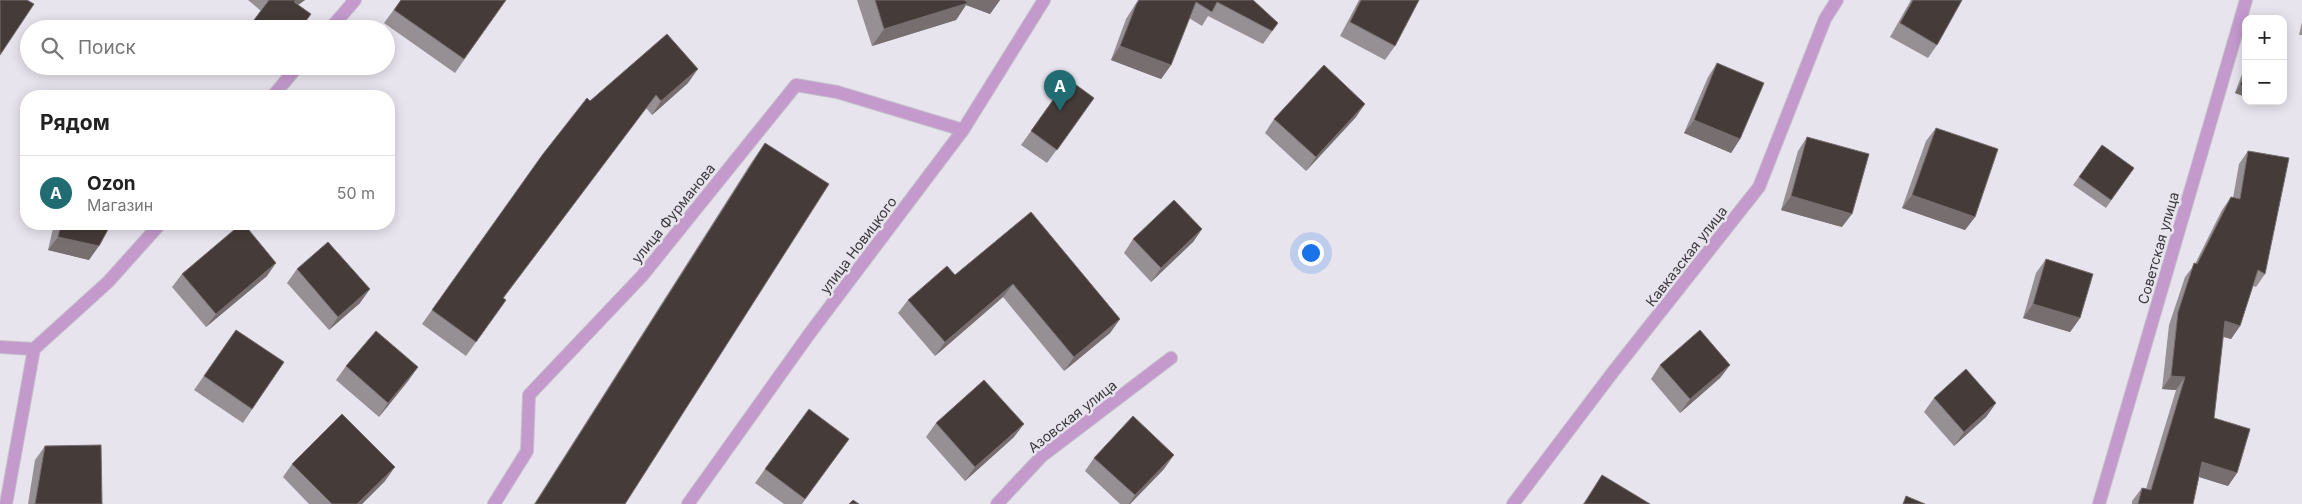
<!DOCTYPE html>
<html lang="ru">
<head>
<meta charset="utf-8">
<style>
  body { margin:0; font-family:Inter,sans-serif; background:#f6f6f6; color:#222 }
  .controls { position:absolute; right:15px; top:15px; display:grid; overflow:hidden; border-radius:10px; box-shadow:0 2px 12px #0003 }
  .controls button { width:45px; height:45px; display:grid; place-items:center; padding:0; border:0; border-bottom:1px solid #e0e0e0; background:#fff; color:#222; font:25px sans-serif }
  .you { position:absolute; left:1310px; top:252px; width:18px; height:18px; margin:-12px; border:4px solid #fff; border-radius:50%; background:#1a73e8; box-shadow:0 0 0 8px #1a73e833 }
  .badge { display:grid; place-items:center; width:32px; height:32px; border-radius:50%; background:#216c73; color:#fff; font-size:16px; font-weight:700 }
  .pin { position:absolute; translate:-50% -41px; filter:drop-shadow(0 1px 2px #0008) }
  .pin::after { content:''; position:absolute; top:26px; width:18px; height:15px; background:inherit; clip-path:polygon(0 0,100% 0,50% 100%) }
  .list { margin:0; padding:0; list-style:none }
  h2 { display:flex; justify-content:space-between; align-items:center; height:65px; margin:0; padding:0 20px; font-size:21px }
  h2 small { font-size:16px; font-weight:400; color:#767676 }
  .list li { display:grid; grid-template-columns:32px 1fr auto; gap:15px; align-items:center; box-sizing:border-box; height:75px; padding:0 20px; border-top:1px solid #e0e0e0 }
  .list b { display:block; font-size:19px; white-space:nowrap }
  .list p { margin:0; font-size:16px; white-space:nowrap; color:#767676 }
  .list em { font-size:16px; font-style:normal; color:#767676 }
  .icon { flex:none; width:28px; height:28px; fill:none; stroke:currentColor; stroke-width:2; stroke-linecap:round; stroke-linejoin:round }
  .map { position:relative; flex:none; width:2302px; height:504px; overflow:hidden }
  .search { position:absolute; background:#fff; box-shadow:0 2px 12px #0003; left:20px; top:20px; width:375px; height:55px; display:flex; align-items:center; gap:12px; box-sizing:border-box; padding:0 18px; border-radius:28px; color:#767676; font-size:19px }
  .panel { position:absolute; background:#fff; box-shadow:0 2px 12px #0003; left:20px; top:90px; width:375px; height:140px; border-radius:20px }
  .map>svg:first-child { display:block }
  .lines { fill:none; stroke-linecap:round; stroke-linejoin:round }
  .street-casing { stroke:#c5c2cb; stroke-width:14 }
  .street { stroke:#c49acd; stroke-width:12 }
  .wall { fill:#969094 }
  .shaded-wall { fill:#766e6f }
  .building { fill:#453b39; stroke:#766e6f }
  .labels { text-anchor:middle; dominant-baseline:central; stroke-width:5; stroke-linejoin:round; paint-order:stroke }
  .street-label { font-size:14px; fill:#3a393d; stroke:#e8e4ee }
</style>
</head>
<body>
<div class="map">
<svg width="2302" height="504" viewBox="0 0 2302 504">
  <rect width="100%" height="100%" fill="#e8e4ee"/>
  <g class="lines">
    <defs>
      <g id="street">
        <path d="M 330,29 L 355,0"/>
        <path d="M 273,96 L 298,66"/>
        <path d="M 0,347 L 34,349"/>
        <path d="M 6,504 L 34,349 L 108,282 L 160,224"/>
        <path d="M 494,504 L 527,451 L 529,395 L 642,276 L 796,85 L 837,92 L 963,130"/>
        <path d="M 688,504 L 810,333 L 963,130 L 1044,0"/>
        <path d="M 997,504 L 1042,456 L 1171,358"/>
        <path d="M 1513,504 L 1613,372 L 1759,187 L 1825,19 L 1837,0"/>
        <path d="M 2099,504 L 2246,0"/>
      </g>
    </defs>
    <!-- street casing -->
    <use href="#street" class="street-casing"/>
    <!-- street -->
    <use href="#street" class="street"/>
  </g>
  <!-- wall -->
  <g class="wall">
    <path d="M 248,0 L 305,0 L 298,5 L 300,29 L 248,29 L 261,11 Z"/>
    <path d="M 401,0 L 506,0 L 455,73 L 384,23 Z"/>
    <path d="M 857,0 L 1000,0 L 990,14 L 966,5 L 956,20 L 872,46 Z"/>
    <path d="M 1138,0 L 1253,0 L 1278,23 L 1263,44 L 1208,16 L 1202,26 L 1189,18 L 1171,65 L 1161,79 L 1111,60 L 1126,19 Z"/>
    <path d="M 1359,0 L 1419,0 L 1395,46 L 1385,60 L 1340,36 Z"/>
    <path d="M 1911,0 L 1962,0 L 1937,45 L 1928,58 L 1890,37 Z"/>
    <path d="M 2302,22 L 2302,35 L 2299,35 Z"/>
    <path d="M 1717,63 L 1740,139 L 1731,153 L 1684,133 L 1708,77 Z"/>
    <path d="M 2246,63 L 2246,97 L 2235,93 Z"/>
    <path d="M 1068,79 L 1094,98 L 1047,163 L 1021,145 Z"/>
    <path d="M 688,83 L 652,115 L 646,108 L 503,298 L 506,300 L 466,356 L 422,324 L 543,154 L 590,101 Z"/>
    <path d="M 1356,117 L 1306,171 L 1265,133 L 1274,119 Z"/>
    <path d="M 1936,128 L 1975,217 L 1965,230 L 1902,208 L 1926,141 Z"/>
    <path d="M 1807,137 L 1842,227 L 1781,210 L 1798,151 Z"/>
    <path d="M 765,143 L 625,504 L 534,504 L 751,163 Z"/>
    <path d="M 2102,145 L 2134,168 L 2106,208 L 2073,185 Z"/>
    <path d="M 2248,151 L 2265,274 L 2256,287 L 2253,286 L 2240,326 L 2231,339 L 2223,337 L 2214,418 L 2237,473 L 2228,486 L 2199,477 L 2193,504 L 2132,504 L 2132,501 L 2142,488 L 2146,489 L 2176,390 L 2162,389 L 2169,325 L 2185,277 L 2195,264 L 2222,210 L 2231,197 L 2233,198 L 2239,164 Z"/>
    <path d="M 1031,212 L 1120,319 L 1110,333 L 1064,371 L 1003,297 L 935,356 L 898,313 L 908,300 L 955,275 Z"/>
    <path d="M 54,224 L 111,224 L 89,260 L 48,250 Z"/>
    <path d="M 1202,229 L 1193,242 L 1151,282 L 1124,253 L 1133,239 Z"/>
    <path d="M 2046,259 L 2080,318 L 2070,332 L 2023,318 L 2036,273 Z"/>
    <path d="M 297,269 L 360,303 L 329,330 L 287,283 Z"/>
    <path d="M 182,274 L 267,276 L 206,327 L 172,287 Z"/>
    <path d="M 236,330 L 284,362 L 243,423 L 194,390 Z"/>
    <path d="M 1660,365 L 1730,365 L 1720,378 L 1680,413 L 1651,379 Z"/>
    <path d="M 346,366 L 418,367 L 408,381 L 379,417 L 336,380 Z"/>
    <path d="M 1934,398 L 1996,403 L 1986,417 L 1954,446 L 1924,412 Z"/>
    <path d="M 936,423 L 1014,437 L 965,481 L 926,437 Z"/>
    <path d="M 849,439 L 802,504 L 784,504 L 755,483 L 765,469 Z"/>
    <path d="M 45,446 L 102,504 L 28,504 L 35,460 Z"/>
    <path d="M 1094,458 L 1164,469 L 1130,504 L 1120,504 L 1085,471 Z"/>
    <path d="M 292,464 L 385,481 L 362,504 L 309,504 L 283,477 Z"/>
    <path d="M 1602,475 L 1650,504 L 1583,504 Z"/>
  </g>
  <!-- shaded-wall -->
  <g class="shaded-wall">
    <path d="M 296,0 L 305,0 L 284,15 L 294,2 Z"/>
    <path d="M 952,0 L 1000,0 L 990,14 L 966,5 L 956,20 L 872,46 L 884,29 Z"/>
    <path d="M 1120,46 L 1171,65 L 1161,79 L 1111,60 Z"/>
    <path d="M 698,69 L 688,83 L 652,115 L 661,101 Z"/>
    <path d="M 2240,85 L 2246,87 L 2246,97 L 2235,93 Z"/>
    <path d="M 656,95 L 646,108 L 493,312 L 503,298 Z"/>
    <path d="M 2258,101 L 2269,101 L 2267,104 Z"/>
    <path d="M 1365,104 L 1356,117 L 1306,171 L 1316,157 Z"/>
    <path d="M 1694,120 L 1740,139 L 1731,153 L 1684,133 Z"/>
    <path d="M 1912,195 L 1975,217 L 1965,230 L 1902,208 Z"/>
    <path d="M 1791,196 L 1852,214 L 1842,227 L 1781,210 Z"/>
    <path d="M 1202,229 L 1193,242 L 1151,282 L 1161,268 Z"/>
    <path d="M 58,237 L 99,246 L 89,260 L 48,250 Z"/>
    <path d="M 276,263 L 267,276 L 206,327 L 216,314 Z"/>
    <path d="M 1013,284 L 1003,297 L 935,356 L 945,342 Z"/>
    <path d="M 370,289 L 360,303 L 329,330 L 338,317 Z"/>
    <path d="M 2033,304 L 2080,318 L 2070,332 L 2023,318 Z"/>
    <path d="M 1120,319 L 1110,333 L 1064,371 L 1074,357 Z"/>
    <path d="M 2225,321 L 2240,326 L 2231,339 L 2216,334 Z"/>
    <path d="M 1730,365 L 1720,378 L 1680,413 L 1690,399 Z"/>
    <path d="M 418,367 L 408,381 L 379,417 L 388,403 Z"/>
    <path d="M 2171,376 L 2185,377 L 2176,390 L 2162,389 Z"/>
    <path d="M 1996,403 L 1986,417 L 1954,446 L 1964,432 Z"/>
    <path d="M 1024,424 L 1014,437 L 965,481 L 975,467 Z"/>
    <path d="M 1174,455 L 1164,469 L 1130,504 L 1129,504 L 1135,495 Z"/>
    <path d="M 2202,462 L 2237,473 L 2228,486 L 2193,475 Z"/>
    <path d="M 395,467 L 385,481 L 362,504 L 357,504 Z"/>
  </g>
  <!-- building -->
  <g class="building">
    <path d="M 0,0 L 27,0 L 34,4 L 0,55 Z"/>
    <path d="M 269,0 L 296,0 L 294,2 L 311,14 L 300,29 L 249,29 L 248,28 Z"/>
    <path d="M 401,0 L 506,0 L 464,59 L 394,10 Z"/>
    <path d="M 875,0 L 964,0 L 968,3 L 884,29 Z"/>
    <path d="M 1139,0 L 1253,0 L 1278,23 L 1272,31 L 1217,2 L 1212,12 L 1196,2 L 1171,65 L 1120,46 L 1136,5 Z"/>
    <path d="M 1361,0 L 1419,0 L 1395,46 L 1350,22 Z"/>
    <path d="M 1913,0 L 1962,0 L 1937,45 L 1900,23 Z"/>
    <path d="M 667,34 L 698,69 L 661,101 L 656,95 L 503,298 L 506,300 L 476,342 L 432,310 L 543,154 L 587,98 L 590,101 Z"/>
    <path d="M 2283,59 L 2286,60 L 2283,68 Z"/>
    <path d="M 1717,63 L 1764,83 L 1740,139 L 1694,120 Z"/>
    <path d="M 1324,65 L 1365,104 L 1316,157 L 1274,119 Z"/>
    <path d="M 2246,70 L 2246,87 L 2240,85 Z"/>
    <path d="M 1068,79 L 1094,98 L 1057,150 L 1031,131 Z"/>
    <path d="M 1936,128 L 1998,149 L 1975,217 L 1912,195 Z"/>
    <path d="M 1807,137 L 1869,154 L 1852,214 L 1791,196 Z"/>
    <path d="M 765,143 L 829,184 L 625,504 L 535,504 Z"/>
    <path d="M 2102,145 L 2134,168 L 2111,200 L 2079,177 Z"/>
    <path d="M 2248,151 L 2289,158 L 2265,274 L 2258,270 L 2240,326 L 2225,321 L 2214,418 L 2250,429 L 2237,473 L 2202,462 L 2193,504 L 2138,504 L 2142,488 L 2151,490 L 2185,377 L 2171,376 L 2178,312 L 2194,263 L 2197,264 L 2231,197 L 2240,199 Z"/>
    <path d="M 1174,200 L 1202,229 L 1161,268 L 1133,239 Z"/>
    <path d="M 1031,212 L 1120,319 L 1074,357 L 1013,284 L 945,342 L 908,300 L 947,266 L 955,275 Z"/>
    <path d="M 61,224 L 111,224 L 99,246 L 58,237 Z"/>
    <path d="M 241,224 L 244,224 L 276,263 L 216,314 L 182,274 Z"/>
    <path d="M 328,242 L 370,289 L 338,317 L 297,269 Z"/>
    <path d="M 2046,259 L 2093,274 L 2080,318 L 2033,304 Z"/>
    <path d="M 236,330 L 284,362 L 252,409 L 204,376 Z"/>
    <path d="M 1700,330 L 1730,365 L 1690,399 L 1660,365 Z"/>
    <path d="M 376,331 L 418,367 L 388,403 L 346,366 Z"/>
    <path d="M 1966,369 L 1996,403 L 1964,432 L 1934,398 Z"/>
    <path d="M 984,380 L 1024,424 L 975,467 L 936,423 Z"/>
    <path d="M 809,409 L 849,439 L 805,499 L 765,469 Z"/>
    <path d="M 342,414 L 395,467 L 357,504 L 332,504 L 292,464 Z"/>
    <path d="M 1133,416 L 1174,455 L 1135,495 L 1094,458 Z"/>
    <path d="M 101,445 L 102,504 L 35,504 L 45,446 Z"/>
    <path d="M 1602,475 L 1650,504 L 1584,504 Z"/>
    <path d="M 1906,496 L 1925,504 L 1903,504 Z"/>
    <path d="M 853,500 L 859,504 L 849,504 Z"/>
  </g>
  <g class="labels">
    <!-- street labels -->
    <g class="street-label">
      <text transform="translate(673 213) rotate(-51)">улица Фурманова</text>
      <text transform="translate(858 245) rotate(-53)">улица Новицкого</text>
      <text transform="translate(2158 248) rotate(-74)">Советская улица</text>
      <text transform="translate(1686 256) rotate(-52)">Кавказская улица</text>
      <text transform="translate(1072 416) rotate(-38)">Азовская улица</text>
    </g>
  </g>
</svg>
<div class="controls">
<button>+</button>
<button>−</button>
</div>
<div class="you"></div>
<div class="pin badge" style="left:1060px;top:111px">A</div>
<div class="search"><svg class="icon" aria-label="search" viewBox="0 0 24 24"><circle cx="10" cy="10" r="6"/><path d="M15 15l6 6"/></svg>Поиск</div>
<section class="panel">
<h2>Рядом<small></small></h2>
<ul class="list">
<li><span class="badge">A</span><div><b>Ozon</b><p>Магазин</p></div><em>50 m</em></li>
</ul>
</section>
</div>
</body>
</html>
